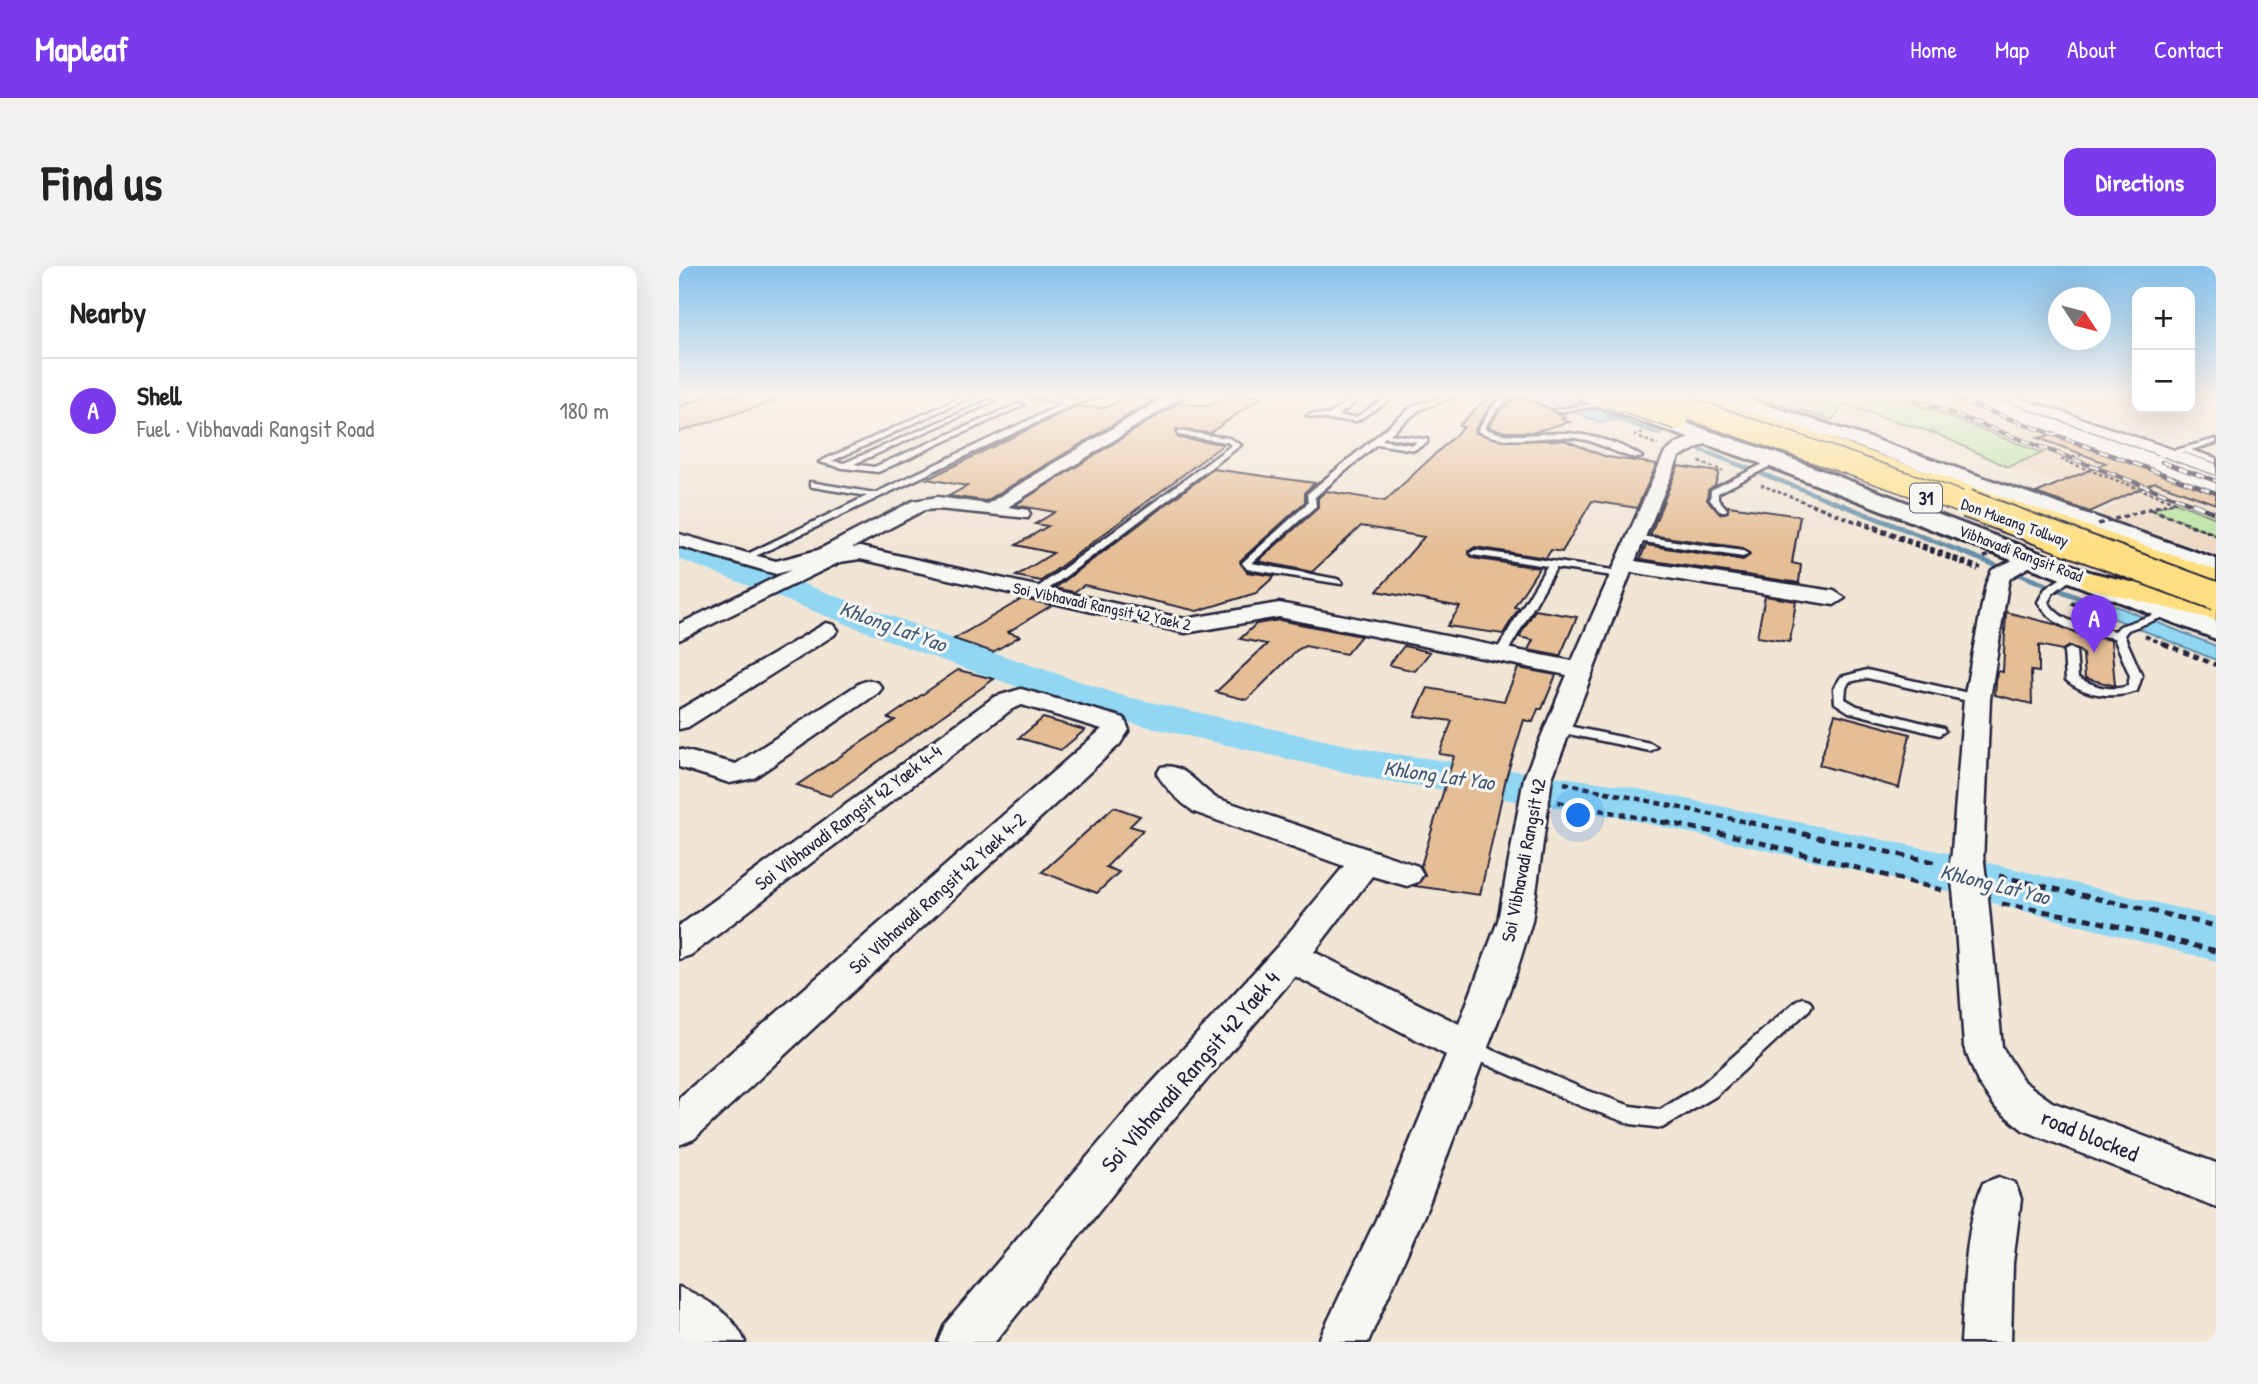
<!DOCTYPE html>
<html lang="en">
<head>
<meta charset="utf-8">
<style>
  body { margin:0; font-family:"Patrick Hand",sans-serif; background:#f2f2f2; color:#222 }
  .controls { position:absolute; right:21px; top:21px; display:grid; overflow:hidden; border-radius:14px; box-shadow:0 7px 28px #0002 }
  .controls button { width:63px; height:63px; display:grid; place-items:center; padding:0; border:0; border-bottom:2px solid #e0e0e0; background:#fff; color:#222; font:35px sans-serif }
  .compass { position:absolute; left:1369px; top:21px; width:63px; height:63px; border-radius:50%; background:#fff; box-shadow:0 7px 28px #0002; rotate:126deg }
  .you { position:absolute; left:900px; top:550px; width:24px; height:24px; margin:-18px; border:5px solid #fff; border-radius:50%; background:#1a73e8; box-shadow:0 0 0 10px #1a73e833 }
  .badge { display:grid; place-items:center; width:46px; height:46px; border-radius:50%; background:#7c3aed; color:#fff; font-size:23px; font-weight:700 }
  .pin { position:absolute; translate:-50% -58px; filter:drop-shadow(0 2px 4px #0008) }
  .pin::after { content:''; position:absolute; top:37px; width:24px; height:21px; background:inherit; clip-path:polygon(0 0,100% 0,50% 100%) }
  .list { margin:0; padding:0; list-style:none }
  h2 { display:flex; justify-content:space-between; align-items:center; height:91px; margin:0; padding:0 28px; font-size:30px }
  h2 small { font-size:23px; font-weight:400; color:#767676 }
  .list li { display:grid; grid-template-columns:46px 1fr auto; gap:21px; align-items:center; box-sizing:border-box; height:105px; padding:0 28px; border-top:2px solid #e0e0e0 }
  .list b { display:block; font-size:26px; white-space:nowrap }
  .list p { margin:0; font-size:23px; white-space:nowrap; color:#767676 }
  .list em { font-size:23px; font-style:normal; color:#767676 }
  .map { position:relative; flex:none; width:1537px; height:1076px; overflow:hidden; border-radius:14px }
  header { display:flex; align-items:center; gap:42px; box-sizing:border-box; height:98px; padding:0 35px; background:#7c3aed; color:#fff }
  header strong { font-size:33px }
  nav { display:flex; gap:38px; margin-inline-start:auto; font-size:24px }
  .intro { display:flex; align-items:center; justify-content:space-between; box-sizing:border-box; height:168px; padding:0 42px }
  h1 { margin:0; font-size:49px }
  .button { padding:18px 32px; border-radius:14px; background:#7c3aed; color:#fff; font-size:24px; font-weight:700 }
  main { display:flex; gap:42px; padding:0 42px }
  aside { flex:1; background:#fff; border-radius:14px; box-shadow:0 7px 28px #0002 }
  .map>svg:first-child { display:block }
  .built { fill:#edd9c3 }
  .green { fill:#b8e4a1; stroke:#6d836e; stroke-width:2 }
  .water { fill:#91d7f3; stroke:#658fa9; stroke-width:2 }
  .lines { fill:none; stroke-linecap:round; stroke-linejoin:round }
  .stream-far1 { stroke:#658fa9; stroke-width:4.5 }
  .stream { stroke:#658fa9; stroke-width:5 }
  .river { fill:#91d7f3; fill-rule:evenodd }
  .building { fill:#e5be96; stroke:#22223b; stroke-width:2 }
  .lane-casing { stroke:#22223b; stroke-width:5 }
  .street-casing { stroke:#22223b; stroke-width:5 }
  .secondary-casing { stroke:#22223b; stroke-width:6 }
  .highway-casing { stroke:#22223b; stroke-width:6 }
  .path-far3 { stroke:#22223b; stroke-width:2.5; stroke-dasharray:3.5 2.5; stroke-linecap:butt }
  .path-far2 { stroke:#22223b; stroke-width:3.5; stroke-dasharray:5 3.5; stroke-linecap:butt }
  .path-far1 { stroke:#22223b; stroke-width:4.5; stroke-dasharray:6 4.5; stroke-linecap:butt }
  .path { stroke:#22223b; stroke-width:5; stroke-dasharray:8 6; stroke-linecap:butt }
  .lane { fill:#f6f6f2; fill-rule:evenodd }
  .street { fill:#f6f6f2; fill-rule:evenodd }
  .secondary { fill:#f6f6f2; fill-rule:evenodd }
  .highway { fill:#ffdf80; fill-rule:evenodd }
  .rail-far1-casing { stroke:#22223b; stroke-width:4.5 }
  .rail-casing { stroke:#22223b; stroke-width:5 }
  .rail-far1 { stroke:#f6f6f2; stroke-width:2.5; stroke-dasharray:9; stroke-linecap:butt }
  .rail { stroke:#f6f6f2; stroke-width:3.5; stroke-dasharray:11; stroke-linecap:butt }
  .street-bridge-casing { stroke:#22223b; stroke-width:39; stroke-linecap:butt }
  .highway-bridge-far1-casing { stroke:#22223b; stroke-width:24; stroke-linecap:butt }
  .highway-bridge-casing { stroke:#22223b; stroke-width:31; stroke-linecap:butt }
  .path-bridge-far1 { stroke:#22223b; stroke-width:2.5; stroke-dasharray:3.5 2.5; stroke-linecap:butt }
  .path-bridge { stroke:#22223b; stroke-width:3.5; stroke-dasharray:5 3.5; stroke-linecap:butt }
  .street-bridge { stroke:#f6f6f2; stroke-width:34 }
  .highway-bridge-far1 { stroke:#ffdf80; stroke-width:21 }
  .highway-bridge { stroke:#ffdf80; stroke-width:27 }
  .labels { text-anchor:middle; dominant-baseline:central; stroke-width:6; stroke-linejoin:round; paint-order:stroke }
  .far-street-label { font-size:16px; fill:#22223b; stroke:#f6f6f2 }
  .shield { fill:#f6f6f2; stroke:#626272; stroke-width:2 }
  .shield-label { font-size:18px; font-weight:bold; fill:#22223b }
  .street-label { font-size:19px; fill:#22223b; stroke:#f6f6f2 }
  .water-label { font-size:21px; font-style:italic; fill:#435872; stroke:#f6f6f2 }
  .near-street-label { font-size:23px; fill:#22223b; stroke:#f6f6f2 }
</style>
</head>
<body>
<header>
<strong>Mapleaf</strong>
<nav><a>Home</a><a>Map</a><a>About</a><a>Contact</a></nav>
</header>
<div class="intro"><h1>Find us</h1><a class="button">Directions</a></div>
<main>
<aside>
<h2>Nearby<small></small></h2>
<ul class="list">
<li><span class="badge">A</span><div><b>Shell</b><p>Fuel · Vibhavadi Rangsit Road</p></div><em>180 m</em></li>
</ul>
</aside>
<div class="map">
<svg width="1537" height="1076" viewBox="0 0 1537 1076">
  <rect width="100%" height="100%" fill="#f1e5d6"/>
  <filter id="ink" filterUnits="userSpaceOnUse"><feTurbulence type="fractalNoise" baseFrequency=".0143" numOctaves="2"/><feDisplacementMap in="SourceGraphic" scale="14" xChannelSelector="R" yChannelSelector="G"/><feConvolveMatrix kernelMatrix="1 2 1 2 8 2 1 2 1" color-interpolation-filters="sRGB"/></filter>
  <g filter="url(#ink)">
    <!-- built -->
    <g class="built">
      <path d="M 1216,130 L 1316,130 L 1537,205 L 1537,288 L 1420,248 L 1441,236 L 1329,201 L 1362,187 Z"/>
      <path d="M 1327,130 L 1458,130 L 1458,141 L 1388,151 Z"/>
    </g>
    <!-- green -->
    <g class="green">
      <path d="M 1074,130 L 1216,130 L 1364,187 L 1329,201 L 1258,168 L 1165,139 L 1153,154 Z"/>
      <path d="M 1496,236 L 1537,252 L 1537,269 L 1472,243 Z"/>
    </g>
    <!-- water -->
    <g class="water">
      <path d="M 853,130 L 879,130 L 942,152 L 923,157 Z"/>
      <path d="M 1407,328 L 1537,380 L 1537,394 L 1394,336 Z"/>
    </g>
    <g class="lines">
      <!-- stream-far1 -->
      <g class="stream-far1">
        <path d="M 930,150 L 981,168"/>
        <path d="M 1009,179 L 1166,240"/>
      </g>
      <!-- stream -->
      <path class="stream" d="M 1161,238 L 1408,335"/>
      <!-- river -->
      <path class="river" d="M 0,272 L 266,370 L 444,430 L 695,485 L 940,519 L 1268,587 L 1537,651 L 1537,695 L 1268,625 L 940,551 L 695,513 L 418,449 L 240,386 L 0,293 Z"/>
    </g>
    <!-- building -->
    <g class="building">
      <path d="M 31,130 L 95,130 L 96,135 L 0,166 L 0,141 Z"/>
      <path d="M 547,130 L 584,130 L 531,167 L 497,163 L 499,172 L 545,178 L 362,315 L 337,310 L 374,287 L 337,279 L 369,260 L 356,258 L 376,246 L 336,239 L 499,137 L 530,140 Z"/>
      <path d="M 809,130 L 822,130 L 812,139 L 796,164 L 797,167 L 826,175 L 885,174 L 928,191 L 978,198 L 958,242 L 913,235 L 883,286 L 872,284 L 867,292 L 796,281 L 790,285 L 793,292 L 860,302 L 835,341 L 840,342 L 824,368 L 768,360 L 781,341 L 698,325 L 745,271 L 682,260 L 633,306 L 579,295 L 639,242 L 639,232 L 647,225 L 706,235 L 785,161 L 780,160 Z"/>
      <path d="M 447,131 L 475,134 L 307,235 L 270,230 L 288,220 L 248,213 L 397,140 L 426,142 Z"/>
      <path d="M 839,131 L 873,143 L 878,148 L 884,148 L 881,149 L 887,151 L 882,153 L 890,156 L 855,166 L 826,166 L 809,161 L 821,144 Z"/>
      <path d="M 1373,169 L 1537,227 L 1537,238 L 1476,216 L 1411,246 L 1357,227 L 1427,197 L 1359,172 Z"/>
      <path d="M 999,200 L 1040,206 L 1036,219 L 1029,224 L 1028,234 L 1041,248 L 1049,246 L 1049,240 L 1121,250 L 1113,297 L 1122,299 L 1120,317 L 961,293 L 967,279 L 1064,294 L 1071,289 L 1064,282 L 971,269 Z"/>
      <path d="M 534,203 L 636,217 L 626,226 L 626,236 L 561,295 L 568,306 L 596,310 L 577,327 L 518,345 L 405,319 L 395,326 L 376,322 Z"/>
      <path d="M 1086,330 L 1117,335 L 1111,376 L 1078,371 Z"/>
      <path d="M 343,333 L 373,339 L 329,366 L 341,370 L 314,386 L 275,373 Z"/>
      <path d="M 856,344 L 898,351 L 881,390 L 849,384 L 854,374 L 840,371 Z"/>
      <path d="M 1327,346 L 1375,358 L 1400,368 L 1432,374 L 1436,420 L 1406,412 L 1404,388 L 1398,383 L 1390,380 L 1383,384 L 1360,379 L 1360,406 L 1352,405 L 1353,438 L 1316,429 L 1318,405 L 1324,406 Z"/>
      <path d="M 600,354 L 682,370 L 667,388 L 626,380 L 618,384 L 568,434 L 537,426 L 588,378 L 561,373 L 577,358 Z"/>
      <path d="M 725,380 L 751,386 L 736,405 L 710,399 Z"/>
      <path d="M 839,402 L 877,409 L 863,443 L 859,443 L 854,456 L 845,454 L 827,512 L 801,629 L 736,620 L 746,609 L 742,600 L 775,490 L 760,488 L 773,455 L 736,450 L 749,422 L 825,435 Z"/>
      <path d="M 279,404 L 315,413 L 151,530 L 118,519 L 216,454 L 209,452 Z"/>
      <path d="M 1156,448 L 1231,468 L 1220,522 L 1140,499 Z"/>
      <path d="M 364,452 L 406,464 L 382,484 L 340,472 Z"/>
      <path d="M 435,541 L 461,550 L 451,560 L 464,564 L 427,601 L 440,606 L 418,627 L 363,606 Z"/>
    </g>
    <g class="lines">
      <defs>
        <g id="lane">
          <path d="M 14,130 L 24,130 L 0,139 L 0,135 Z"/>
          <path d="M 285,130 L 294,130 L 153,195 L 165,197 L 311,134 L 316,135 L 175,198 L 195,201 L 339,138 L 345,139 L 199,206 L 164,202 L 140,196 Z"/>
          <path d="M 348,130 L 394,134 L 423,130 L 396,138 L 66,295 L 58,293 L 188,230 L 134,221 L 131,220 L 131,216 L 196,227 L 386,137 Z"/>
          <path d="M 675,130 L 683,130 L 659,150 L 677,151 L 709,130 L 717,130 L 678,155 L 651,154 L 628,150 L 632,148 L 650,149 Z"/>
          <path d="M 766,130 L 777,130 L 740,144 L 711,168 L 745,173 L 748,173 L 748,177 L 735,184 L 698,178 L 636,231 L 637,240 L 573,297 L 658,313 L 663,316 L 662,318 L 568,303 L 563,297 L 565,295 L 629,237 L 628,228 L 734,140 ZM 706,171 L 738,176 L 734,179 L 703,174 Z"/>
          <path d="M 827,130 L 835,130 L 819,142 L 805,162 C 832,175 858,166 886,167 C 910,168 943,177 963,191 C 954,196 920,177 907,174 C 869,165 836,183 798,165 L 814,140 Z"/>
          <path d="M 932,135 L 934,138 L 879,146 L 875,144 Z"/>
          <path d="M 499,165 L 550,172 L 562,179 L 363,328 L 355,328 L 355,324 L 553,179 L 548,176 L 499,169 Z"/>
          <path d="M 1537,173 L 1537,177 L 1512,184 L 1537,192 L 1537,197 L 1504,186 L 1482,191 L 1478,189 Z"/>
          <path d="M 1094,193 L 1101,195 L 1039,227 L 1039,233 L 1048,243 L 1047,245 L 1041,245 L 1031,234 L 1032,224 Z"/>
          <path d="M 955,269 L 1064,285 L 1069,288 L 1064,291 L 952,274 L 952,270 Z"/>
          <path d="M 796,284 L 941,305 L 946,308 L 941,311 L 877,302 L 828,387 L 822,390 L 816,387 L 868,300 L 793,289 L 791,287 Z"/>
          <path d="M 1394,304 L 1398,305 L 1398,309 L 1374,327 L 1369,336 C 1384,359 1411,361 1436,365 L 1441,360 L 1489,344 L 1497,344 L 1498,346 L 1449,364 L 1445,369 L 1463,410 L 1458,425 C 1436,433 1406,430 1387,414 L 1385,385 L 1391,382 L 1397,385 L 1399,412 C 1415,420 1431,426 1449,420 L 1451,410 L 1435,372 C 1402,366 1377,366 1359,336 L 1366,323 Z"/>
          <path d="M 1188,404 L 1298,429 L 1304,433 L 1298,437 L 1188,412 L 1170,416 L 1167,422 L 1166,433 L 1178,440 L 1264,462 L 1266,465 L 1260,469 L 1170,446 L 1156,437 L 1155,422 L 1162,411 Z"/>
          <path d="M 879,458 L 971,477 L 978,481 L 971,485 L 875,465 L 873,462 Z"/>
          <path d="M 1124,732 L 1130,734 L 1133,739 L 1130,744 L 1037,830 L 983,862 L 952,858 L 902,840 L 784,788 L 781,782 L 784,776 L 790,774 L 907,824 L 952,840 L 981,844 L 1023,818 L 1118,734 Z"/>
        </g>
        <g id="street">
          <path d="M 487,130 L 505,130 L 329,241 L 349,244 L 351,248 L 349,252 L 259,243 L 245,244 L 173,282 L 181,281 L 506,353 L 600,337 L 893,395 L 985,188 L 998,177 L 1030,165 L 1038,170 L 1036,173 L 1000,191 L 956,295 L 1155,325 L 1166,332 L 1155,339 L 952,306 L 873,512 L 853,655 L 837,707 L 749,940 L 689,1076 L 639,1076 L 711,924 L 767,789 L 616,710 L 480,870 L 316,1076 L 259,1076 L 266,1058 L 450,842 L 598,681 L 665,600 L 515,546 C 500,535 488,524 478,508 L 482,501 C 504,496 518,519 537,532 L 739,600 L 744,608 L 739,616 L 728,620 L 693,610 L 635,686 L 780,758 L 819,655 L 845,512 L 888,409 L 600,351 L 506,367 L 181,293 L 161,296 L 0,374 L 0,358 L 112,304 L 97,308 L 0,280 L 0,268 L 97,295 L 139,284 L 234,235 L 259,231 L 308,238 Z"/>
          <path d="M 1313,130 L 1335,130 L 1537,198 L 1537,209 Z"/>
          <path d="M 1353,285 L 1363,291 L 1360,295 L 1331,312 L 1329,318 L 1311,433 L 1304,597 L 1299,605 L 1288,608 L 1277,605 L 1272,597 L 1285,433 L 1307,318 L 1313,304 Z"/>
          <path d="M 147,357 L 155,359 L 159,364 L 155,369 L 9,461 L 0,463 L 0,444 Z"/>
          <path d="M 190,414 L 199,417 L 203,422 L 199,427 L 75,512 L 51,517 L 0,501 L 0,483 L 57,498 L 181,417 Z"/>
          <path d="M 342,423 L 445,452 L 450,464 L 441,478 L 15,873 L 0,879 L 0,832 L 423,463 L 343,439 L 333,443 L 12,689 L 0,693 L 0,660 L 315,431 Z"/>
          <path d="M 1292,620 L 1304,623 L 1309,632 L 1323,781 L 1345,816 L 1373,836 L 1537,897 L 1537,941 L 1344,864 L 1317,842 L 1299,816 L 1285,781 L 1275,632 L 1280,623 Z"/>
          <path d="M 1320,911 L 1336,917 L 1342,933 L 1334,997 L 1332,1076 L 1282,1076 C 1286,1024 1284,966 1304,917 Z"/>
          <path d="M 0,1021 C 27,1032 55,1049 66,1076 L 0,1075 Z"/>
        </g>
        <g id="secondary">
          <path d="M 899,130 L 927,130 L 1105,190 L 1537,354 L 1537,373 L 1089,200 L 901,134 Z"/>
          <path d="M 1031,130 L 1060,130 L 1197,174 L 1537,293 L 1537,310 L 1183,182 L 1033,134 Z"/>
          <path d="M 1281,130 L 1309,130 L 1537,210 L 1537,225 L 1283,134 Z"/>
        </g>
        <g id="highway">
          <path d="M 1000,130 L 1028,130 L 1537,304 L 1537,321 L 1002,134 Z"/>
          <path d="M 1414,307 L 1537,336 L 1537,354 L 1404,321 L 1400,315 L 1404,309 Z"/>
        </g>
      </defs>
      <!-- lane casing -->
      <use href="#lane" class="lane-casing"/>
      <!-- street casing -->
      <use href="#street" class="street-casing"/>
      <!-- secondary casing -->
      <use href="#secondary" class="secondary-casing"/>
      <!-- highway casing -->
      <use href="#highway" class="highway-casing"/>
      <!-- path-far3 -->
      <g class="path-far3">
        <path d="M 846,132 L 867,140"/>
        <path d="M 961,172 L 979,179"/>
        <path d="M 1020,196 L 1044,205"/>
        <path d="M 1082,219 L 1136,240"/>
      </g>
      <!-- path-far2 -->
      <g class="path-far2">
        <path d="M 1132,238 L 1299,304"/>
        <path d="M 1472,243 L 1537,269"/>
        <path d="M 1180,254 L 1302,302"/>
        <path d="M 1392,337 L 1410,345"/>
        <path d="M 1466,370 L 1490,380"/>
      </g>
      <!-- path-far1 -->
      <g class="path-far1">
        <path d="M 1485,378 L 1537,399"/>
        <path d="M 885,517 L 1077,558"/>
        <path d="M 879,536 L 993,558"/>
      </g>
      <!-- path -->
      <g class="path">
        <path d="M 984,556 L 1055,570 L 1263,624"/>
        <path d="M 1069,556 L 1260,597"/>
        <path d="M 1320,610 L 1537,660"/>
        <path d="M 1323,638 L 1409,653 L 1537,685"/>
      </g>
      <!-- lane -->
      <use href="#lane" class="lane"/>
      <!-- street -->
      <use href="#street" class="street"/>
      <!-- secondary -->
      <use href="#secondary" class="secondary"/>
      <!-- highway -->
      <use href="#highway" class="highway"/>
      <defs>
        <g id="rail-far1">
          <path d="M 1226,130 L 1519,240"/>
          <path d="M 1268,130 L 1537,227"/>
          <path d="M 1483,196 L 1537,215"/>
        </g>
        <path id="rail" d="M 1514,238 L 1537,247"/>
      </defs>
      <!-- rail-far1 casing -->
      <use href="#rail-far1" class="rail-far1-casing"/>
      <!-- rail casing -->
      <use href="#rail" class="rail-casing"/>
      <!-- rail-far1 -->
      <use href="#rail-far1" class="rail-far1"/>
      <!-- rail -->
      <use href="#rail" class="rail"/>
      <defs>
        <path id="street-bridge" d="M 1288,597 L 1292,632"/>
        <g id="highway-bridge-far1">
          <path d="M 929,130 L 999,153"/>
          <path d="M 974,130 L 1293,240"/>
        </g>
        <path id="highway-bridge" d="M 1288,238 L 1537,330"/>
      </defs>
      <!-- street-bridge casing -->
      <use href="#street-bridge" class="street-bridge-casing"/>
      <!-- highway-bridge-far1 casing -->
      <use href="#highway-bridge-far1" class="highway-bridge-far1-casing"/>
      <!-- highway-bridge casing -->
      <use href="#highway-bridge" class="highway-bridge-casing"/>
      <!-- path-bridge-far1 -->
      <g class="path-bridge-far1">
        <path d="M 955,170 L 964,166"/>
        <path d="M 1403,189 L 1383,194 L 1496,236 L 1481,240"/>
      </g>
      <!-- path-bridge -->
      <g class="path-bridge">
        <path d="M 1419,258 L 1487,238"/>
        <path d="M 1305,291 L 1333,283"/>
      </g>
      <!-- street-bridge -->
      <use href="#street-bridge" class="street-bridge"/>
      <!-- highway-bridge-far1 -->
      <use href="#highway-bridge-far1" class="highway-bridge-far1"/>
      <!-- highway-bridge -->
      <use href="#highway-bridge" class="highway-bridge"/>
    </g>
  </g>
  <!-- sky -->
  <linearGradient id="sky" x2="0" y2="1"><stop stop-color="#85c2ec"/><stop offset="0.46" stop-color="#f9f3ed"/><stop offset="1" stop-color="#f9f3ed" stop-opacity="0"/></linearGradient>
  <rect width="1537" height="281" fill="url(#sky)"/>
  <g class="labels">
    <!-- far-street labels -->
    <g class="far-street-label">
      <text transform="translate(1336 256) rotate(20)">Don Mueang Tollway</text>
      <text transform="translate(1342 287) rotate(21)">Vibhavadi Rangsit Road</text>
      <text transform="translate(423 340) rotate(12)">Soi Vibhavadi Rangsit 42 Yaek 2</text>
    </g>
    <!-- shield labels -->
    <rect class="shield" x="1231" y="217.5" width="32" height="29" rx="5"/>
    <g class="shield-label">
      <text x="1247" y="232">31</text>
    </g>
    <!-- street labels -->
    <g class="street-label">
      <text transform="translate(169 551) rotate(-37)">Soi Vibhavadi Rangsit 42 Yaek 4-4</text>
      <text transform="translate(844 594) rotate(-79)">Soi Vibhavadi Rangsit 42</text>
      <text transform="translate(258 627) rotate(-42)">Soi Vibhavadi Rangsit 42 Yaek 4-2</text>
    </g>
    <!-- water labels -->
    <g class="water-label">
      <text transform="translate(214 360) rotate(20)">Khlong Lat Yao</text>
      <text transform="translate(760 509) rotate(8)">Khlong Lat Yao</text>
      <text transform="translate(1316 618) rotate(14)">Khlong Lat Yao</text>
    </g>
    <!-- near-street labels -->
    <g class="near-street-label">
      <text transform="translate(511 805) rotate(-49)">Soi Vibhavadi Rangsit 42 Yaek 4</text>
      <text transform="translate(1411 869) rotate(22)">road blocked</text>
    </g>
  </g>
</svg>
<div class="controls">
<button>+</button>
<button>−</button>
</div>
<svg class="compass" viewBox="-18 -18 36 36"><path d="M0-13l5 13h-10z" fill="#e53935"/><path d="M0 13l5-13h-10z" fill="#767676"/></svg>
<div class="you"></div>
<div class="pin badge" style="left:1415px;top:387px">A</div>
</div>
</main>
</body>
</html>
